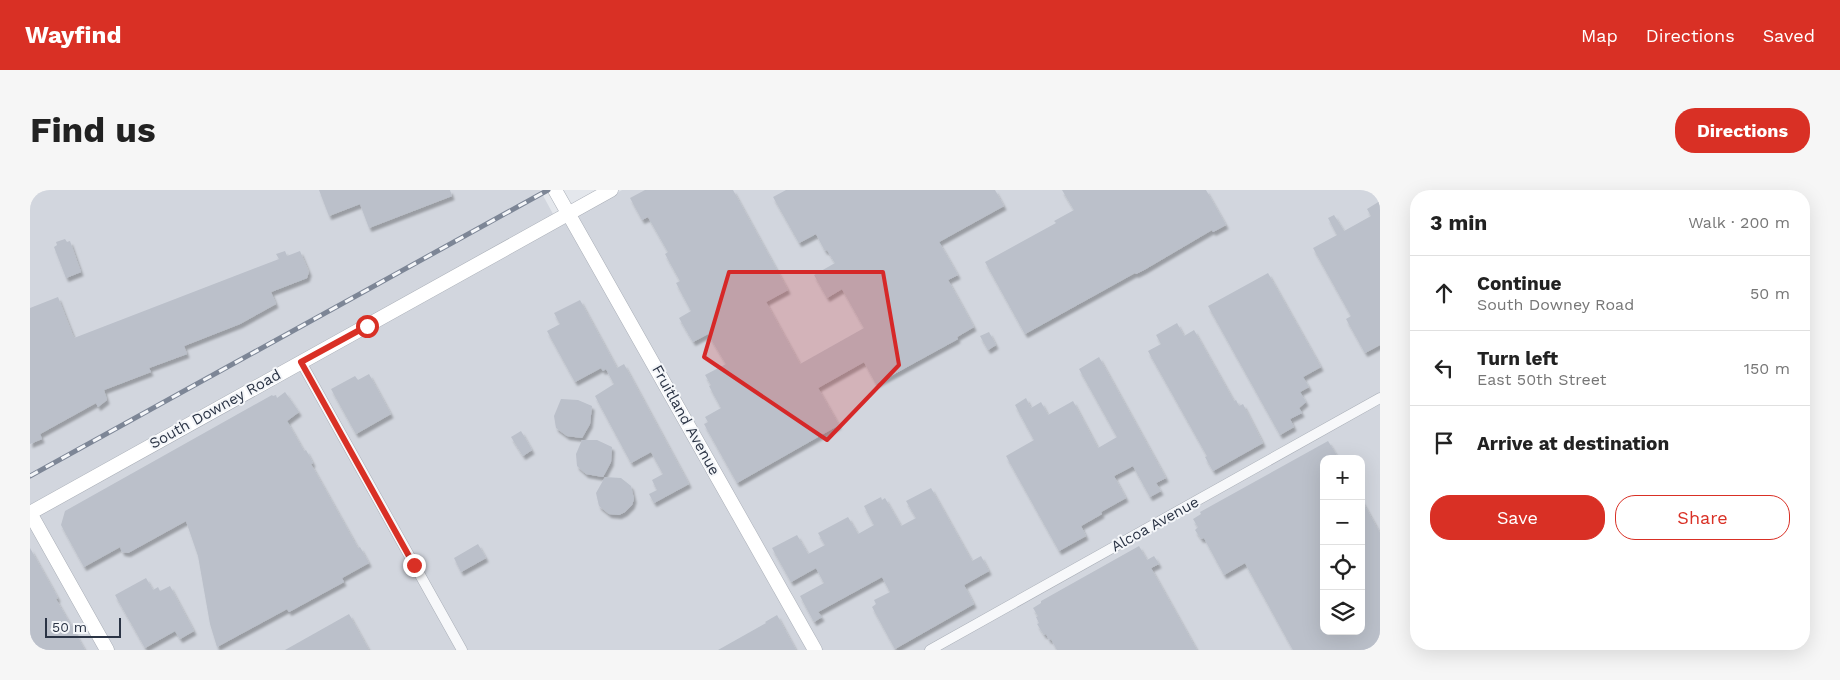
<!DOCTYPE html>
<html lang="en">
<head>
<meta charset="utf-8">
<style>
  body { margin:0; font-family:"Work Sans",sans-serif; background:#f6f6f6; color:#222 }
  .controls { position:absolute; right:15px; bottom:15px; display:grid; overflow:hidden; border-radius:10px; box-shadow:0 5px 20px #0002 }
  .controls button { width:45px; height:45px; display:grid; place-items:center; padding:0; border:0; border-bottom:1px solid #e0e0e0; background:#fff; color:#222; font:25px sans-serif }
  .scale { position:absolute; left:15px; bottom:12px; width:76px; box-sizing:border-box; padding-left:5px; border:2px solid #2b3445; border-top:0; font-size:14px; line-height:18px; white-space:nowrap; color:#2b3445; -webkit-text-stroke:4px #f4f6f9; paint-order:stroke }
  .stop { position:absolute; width:15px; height:15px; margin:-11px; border:4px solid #d93025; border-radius:50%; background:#fff }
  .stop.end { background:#d93025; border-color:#fff; box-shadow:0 1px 5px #0008 }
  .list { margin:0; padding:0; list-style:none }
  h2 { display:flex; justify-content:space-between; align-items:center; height:65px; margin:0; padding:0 20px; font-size:21px }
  h2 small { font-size:16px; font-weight:400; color:#767676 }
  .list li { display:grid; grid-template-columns:32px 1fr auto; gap:15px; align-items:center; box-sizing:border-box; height:75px; padding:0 20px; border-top:1px solid #e0e0e0 }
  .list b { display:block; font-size:19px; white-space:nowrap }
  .list p { margin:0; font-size:16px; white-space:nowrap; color:#767676 }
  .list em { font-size:16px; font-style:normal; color:#767676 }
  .actions { display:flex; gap:10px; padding:15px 20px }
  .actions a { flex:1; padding:11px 0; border:1px solid #d93025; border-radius:20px; text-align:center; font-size:18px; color:#d93025 }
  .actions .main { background:#d93025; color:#fff }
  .icon { flex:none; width:28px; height:28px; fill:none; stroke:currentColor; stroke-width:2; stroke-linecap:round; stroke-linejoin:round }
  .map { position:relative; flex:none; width:1350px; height:460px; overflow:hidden; border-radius:20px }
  header { display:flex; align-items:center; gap:30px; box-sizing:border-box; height:70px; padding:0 25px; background:#d93025; color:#fff }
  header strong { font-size:24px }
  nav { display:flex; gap:28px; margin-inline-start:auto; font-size:18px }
  .intro { display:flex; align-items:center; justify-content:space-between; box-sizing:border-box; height:120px; padding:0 30px }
  h1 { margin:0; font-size:35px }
  .button { padding:12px 22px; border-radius:20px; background:#d93025; color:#fff; font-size:18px; font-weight:700 }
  main { display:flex; gap:30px; padding:0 30px }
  aside { flex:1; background:#fff; border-radius:20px; box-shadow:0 5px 20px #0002 }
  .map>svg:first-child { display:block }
  .built { fill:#d2d6de; fill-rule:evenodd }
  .building { fill:#bbc0ca; filter:url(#shadow) }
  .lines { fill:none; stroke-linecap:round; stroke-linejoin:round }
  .street-casing { stroke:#a9aeb7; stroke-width:11 }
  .secondary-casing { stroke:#a9aeb7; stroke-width:15 }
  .street { stroke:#f7f8fa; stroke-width:10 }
  .secondary { stroke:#fff; stroke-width:14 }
  .rail-casing { stroke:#7d8696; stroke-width:5 }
  .rail { stroke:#f4f6f9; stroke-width:3; stroke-dasharray:9; stroke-linecap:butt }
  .route { stroke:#d93025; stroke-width:6 }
  .marked { fill:#d62828; fill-opacity:0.2; stroke:#d62828; stroke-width:4; stroke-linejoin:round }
  .labels { text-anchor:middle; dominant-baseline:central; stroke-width:4; stroke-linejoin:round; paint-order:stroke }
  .street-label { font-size:15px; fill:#2b3445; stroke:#f4f6f9 }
</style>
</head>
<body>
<header>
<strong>Wayfind</strong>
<nav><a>Map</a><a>Directions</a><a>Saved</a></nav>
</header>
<div class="intro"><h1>Find us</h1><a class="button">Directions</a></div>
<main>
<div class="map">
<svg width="1350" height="460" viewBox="0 0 1350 460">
  <defs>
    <filter id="shadow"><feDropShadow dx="2.5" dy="4" stdDeviation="1" flood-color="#0004"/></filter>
  </defs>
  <rect width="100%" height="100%" fill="#e4e7ec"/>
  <!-- built -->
  <path class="built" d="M 0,0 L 510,0 L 529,35 L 592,0 L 1350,0 L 1350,460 L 0,460 ZM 1294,269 L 1331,269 L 1331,441 L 1294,441 Z"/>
  <!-- building -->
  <g class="building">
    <path d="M 289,0 L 420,0 L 422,6 L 339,38 L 330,14 L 299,26 Z"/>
    <path d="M 615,0 L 703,0 L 758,100 L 736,112 L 770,174 L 834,138 L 812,99 L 797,108 L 784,85 L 805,73 L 797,60 L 795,61 L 786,44 L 769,53 L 743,7 L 756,0 L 965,0 L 974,16 L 909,52 L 928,85 L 918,90 L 944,137 L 927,147 L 928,149 L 846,194 L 834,172 L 788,198 L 809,235 L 707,293 L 674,234 L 678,232 L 675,227 L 691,218 L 679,196 L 681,195 L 675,185 L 696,174 L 678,144 L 663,152 L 649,128 L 661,121 L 646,93 L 650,91 L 635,64 L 638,62 L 618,27 L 612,30 L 600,8 Z"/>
    <path d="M 1032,0 L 1176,0 L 1196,35 L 1183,42 L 1182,40 L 1114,80 L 1106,84 L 1105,83 L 995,144 L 955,72 L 1026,33 L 1024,31 L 1044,20 Z"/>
    <path d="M 1350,11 L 1350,155 L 1335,163 L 1316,129 L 1321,126 L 1283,58 L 1307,45 L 1298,28 L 1304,25 L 1314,41 L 1341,26 L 1337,19 Z"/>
    <path d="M 35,49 L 37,52 L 40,51 L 51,82 L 36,88 L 24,57 L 27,55 L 26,52 Z"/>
    <path d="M 255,61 L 257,66 L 270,61 L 279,82 L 277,88 L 241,102 L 246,114 L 210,134 L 154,156 L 157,164 L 119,178 L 121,182 L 74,200 L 77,210 L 68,217 L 66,213 L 10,244 L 12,249 L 0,254 L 0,118 L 28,107 L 44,148 L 249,69 L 246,64 Z"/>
    <path d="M 1238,83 L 1291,177 L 1273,187 L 1279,197 L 1270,202 L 1276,212 L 1269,218 L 1272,223 L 1260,229 L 1264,237 L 1250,245 L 1178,116 Z"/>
    <path d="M 550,110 L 587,178 L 594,174 L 659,294 L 624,313 L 619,304 L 627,300 L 622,290 L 633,284 L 621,262 L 601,273 L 565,206 L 584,194 L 576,179 L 573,181 L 571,178 L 545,192 L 517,141 L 530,134 L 524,123 Z"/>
    <path d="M 1147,133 L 1154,146 L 1164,140 L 1204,211 L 1206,210 L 1209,216 L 1213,214 L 1233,253 L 1183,281 L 1175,267 L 1177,266 L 1118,161 L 1131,154 L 1126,145 Z"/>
    <path d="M 959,142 L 966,155 L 958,160 L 950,146 Z"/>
    <path d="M 1069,167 L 1136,288 L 1126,293 L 1131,301 L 1120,307 L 1103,276 L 1084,286 L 1096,308 L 1071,322 L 1072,324 L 1051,336 L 1056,346 L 1029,361 L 976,266 L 1004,250 L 985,215 L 996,208 L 1001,218 L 1011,212 L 1018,225 L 1043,211 L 1068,258 L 1087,247 L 1049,179 Z"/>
    <path d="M 339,184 L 361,224 L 326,244 L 301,199 L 325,186 L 328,190 Z"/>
    <path d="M 255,202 L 269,222 L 257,231 L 274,261 L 276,260 L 283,273 L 281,274 L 328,358 L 330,357 L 339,373 L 312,388 L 314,392 L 259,422 L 257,419 L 187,457 L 180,434 L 168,366 L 156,331 L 98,363 L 92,362 L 90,357 L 54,377 L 31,335 L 35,321 L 242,205 L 243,206 L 246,205 L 247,208 Z"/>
    <path d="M 531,209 L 548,210 L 562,216 L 560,234 L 552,248 L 537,246 L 526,238 L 524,226 Z"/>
    <path d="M 491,241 L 502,260 L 493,266 L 481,247 Z"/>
    <path d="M 552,250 L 567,250 L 582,257 L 581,272 L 573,287 L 556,284 L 547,276 L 546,264 Z"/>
    <path d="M 1298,251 L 1309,269 L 1294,269 L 1294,441 L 1331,441 L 1331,309 L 1350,343 L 1350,460 L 1263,460 L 1215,373 L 1194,385 L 1174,348 L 1171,349 L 1165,340 L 1168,337 L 1163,329 L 1171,324 L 1170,322 Z"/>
    <path d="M 575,287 L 591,288 L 601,296 L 604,309 L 602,315 L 595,322 L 589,325 L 579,324 L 569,316 L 566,303 Z"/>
    <path d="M 901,298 L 942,371 L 951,366 L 959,381 L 934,395 L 944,414 L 865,459 L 842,417 L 846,414 L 844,410 L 860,402 L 852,387 L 788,422 L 792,427 L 784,432 L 770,406 L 794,393 L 786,378 L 761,392 L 742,358 L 767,345 L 778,364 L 795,355 L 788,343 L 818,327 L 828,344 L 844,335 L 834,316 L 851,307 L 852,310 L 855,308 L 871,336 L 886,328 L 876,311 Z"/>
    <path d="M 448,354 L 456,368 L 431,382 L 424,368 Z"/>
    <path d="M 1109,356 L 1117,370 L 1124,366 L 1129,374 L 1121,378 L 1167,460 L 1027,460 L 1021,449 L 1019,450 L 1016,444 L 1014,445 L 1007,434 L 1009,433 L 1006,427 L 1008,426 L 1003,418 L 1011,413 L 1011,411 Z"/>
    <path d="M 0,358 L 28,408 L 26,409 L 55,460 L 0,460 Z"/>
    <path d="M 116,388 L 123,400 L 128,397 L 130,401 L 140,396 L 164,441 L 150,449 L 145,441 L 115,458 L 85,405 Z"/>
    <path d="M 319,424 L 339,460 L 255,460 Z"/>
    <path d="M 747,425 L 766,460 L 688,460 L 736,433 L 735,432 Z"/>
  </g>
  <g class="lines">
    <defs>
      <g id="street">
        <path d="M 271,172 L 432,460"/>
        <path d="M 900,460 L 1350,208"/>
      </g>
      <g id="secondary">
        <path d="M 525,0 L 785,460"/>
        <path d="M 0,323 L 581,0"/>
        <path d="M 0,323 L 77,460"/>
      </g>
    </defs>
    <!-- street casing -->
    <use href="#street" class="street-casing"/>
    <!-- secondary casing -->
    <use href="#secondary" class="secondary-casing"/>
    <!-- street -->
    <use href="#street" class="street"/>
    <!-- secondary -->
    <use href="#secondary" class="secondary"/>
    <defs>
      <path id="rail" d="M 0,286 L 518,0"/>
    </defs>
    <!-- rail casing -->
    <use href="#rail" class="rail-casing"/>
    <!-- rail -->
    <use href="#rail" class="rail"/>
  </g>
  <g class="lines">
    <!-- route -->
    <path class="route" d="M 337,136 L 271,172 L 384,375"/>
  </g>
  <!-- marked area -->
  <path class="marked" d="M 699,82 L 853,82 L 869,175 L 797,250 L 674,167 Z"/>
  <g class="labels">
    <!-- street labels -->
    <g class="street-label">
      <text transform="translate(185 219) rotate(-29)">South Downey Road</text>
      <text transform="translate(656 230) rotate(61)">Fruitland Avenue</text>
      <text transform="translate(1125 334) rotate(-29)">Alcoa Avenue</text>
    </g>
  </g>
</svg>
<div class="controls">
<button>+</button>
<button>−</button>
<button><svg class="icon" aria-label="locate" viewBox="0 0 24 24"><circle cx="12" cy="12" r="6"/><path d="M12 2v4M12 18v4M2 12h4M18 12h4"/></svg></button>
<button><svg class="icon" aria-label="layers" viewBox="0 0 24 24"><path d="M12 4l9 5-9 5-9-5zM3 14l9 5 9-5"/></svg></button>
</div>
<div class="scale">50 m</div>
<div class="stop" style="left:337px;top:136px"></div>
<div class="stop end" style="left:384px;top:375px"></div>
</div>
<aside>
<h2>3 min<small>Walk · 200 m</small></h2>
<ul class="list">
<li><svg class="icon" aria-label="ahead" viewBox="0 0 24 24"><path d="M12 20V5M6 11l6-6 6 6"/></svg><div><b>Continue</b><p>South Downey Road</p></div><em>50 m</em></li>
<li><svg class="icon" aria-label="left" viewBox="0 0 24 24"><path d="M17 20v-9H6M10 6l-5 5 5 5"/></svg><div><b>Turn left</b><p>East 50th Street</p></div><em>150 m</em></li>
<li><svg class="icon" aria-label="arrive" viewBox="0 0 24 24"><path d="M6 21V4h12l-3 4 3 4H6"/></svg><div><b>Arrive at destination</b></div></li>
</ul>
<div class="actions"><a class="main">Save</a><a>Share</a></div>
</aside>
</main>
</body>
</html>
